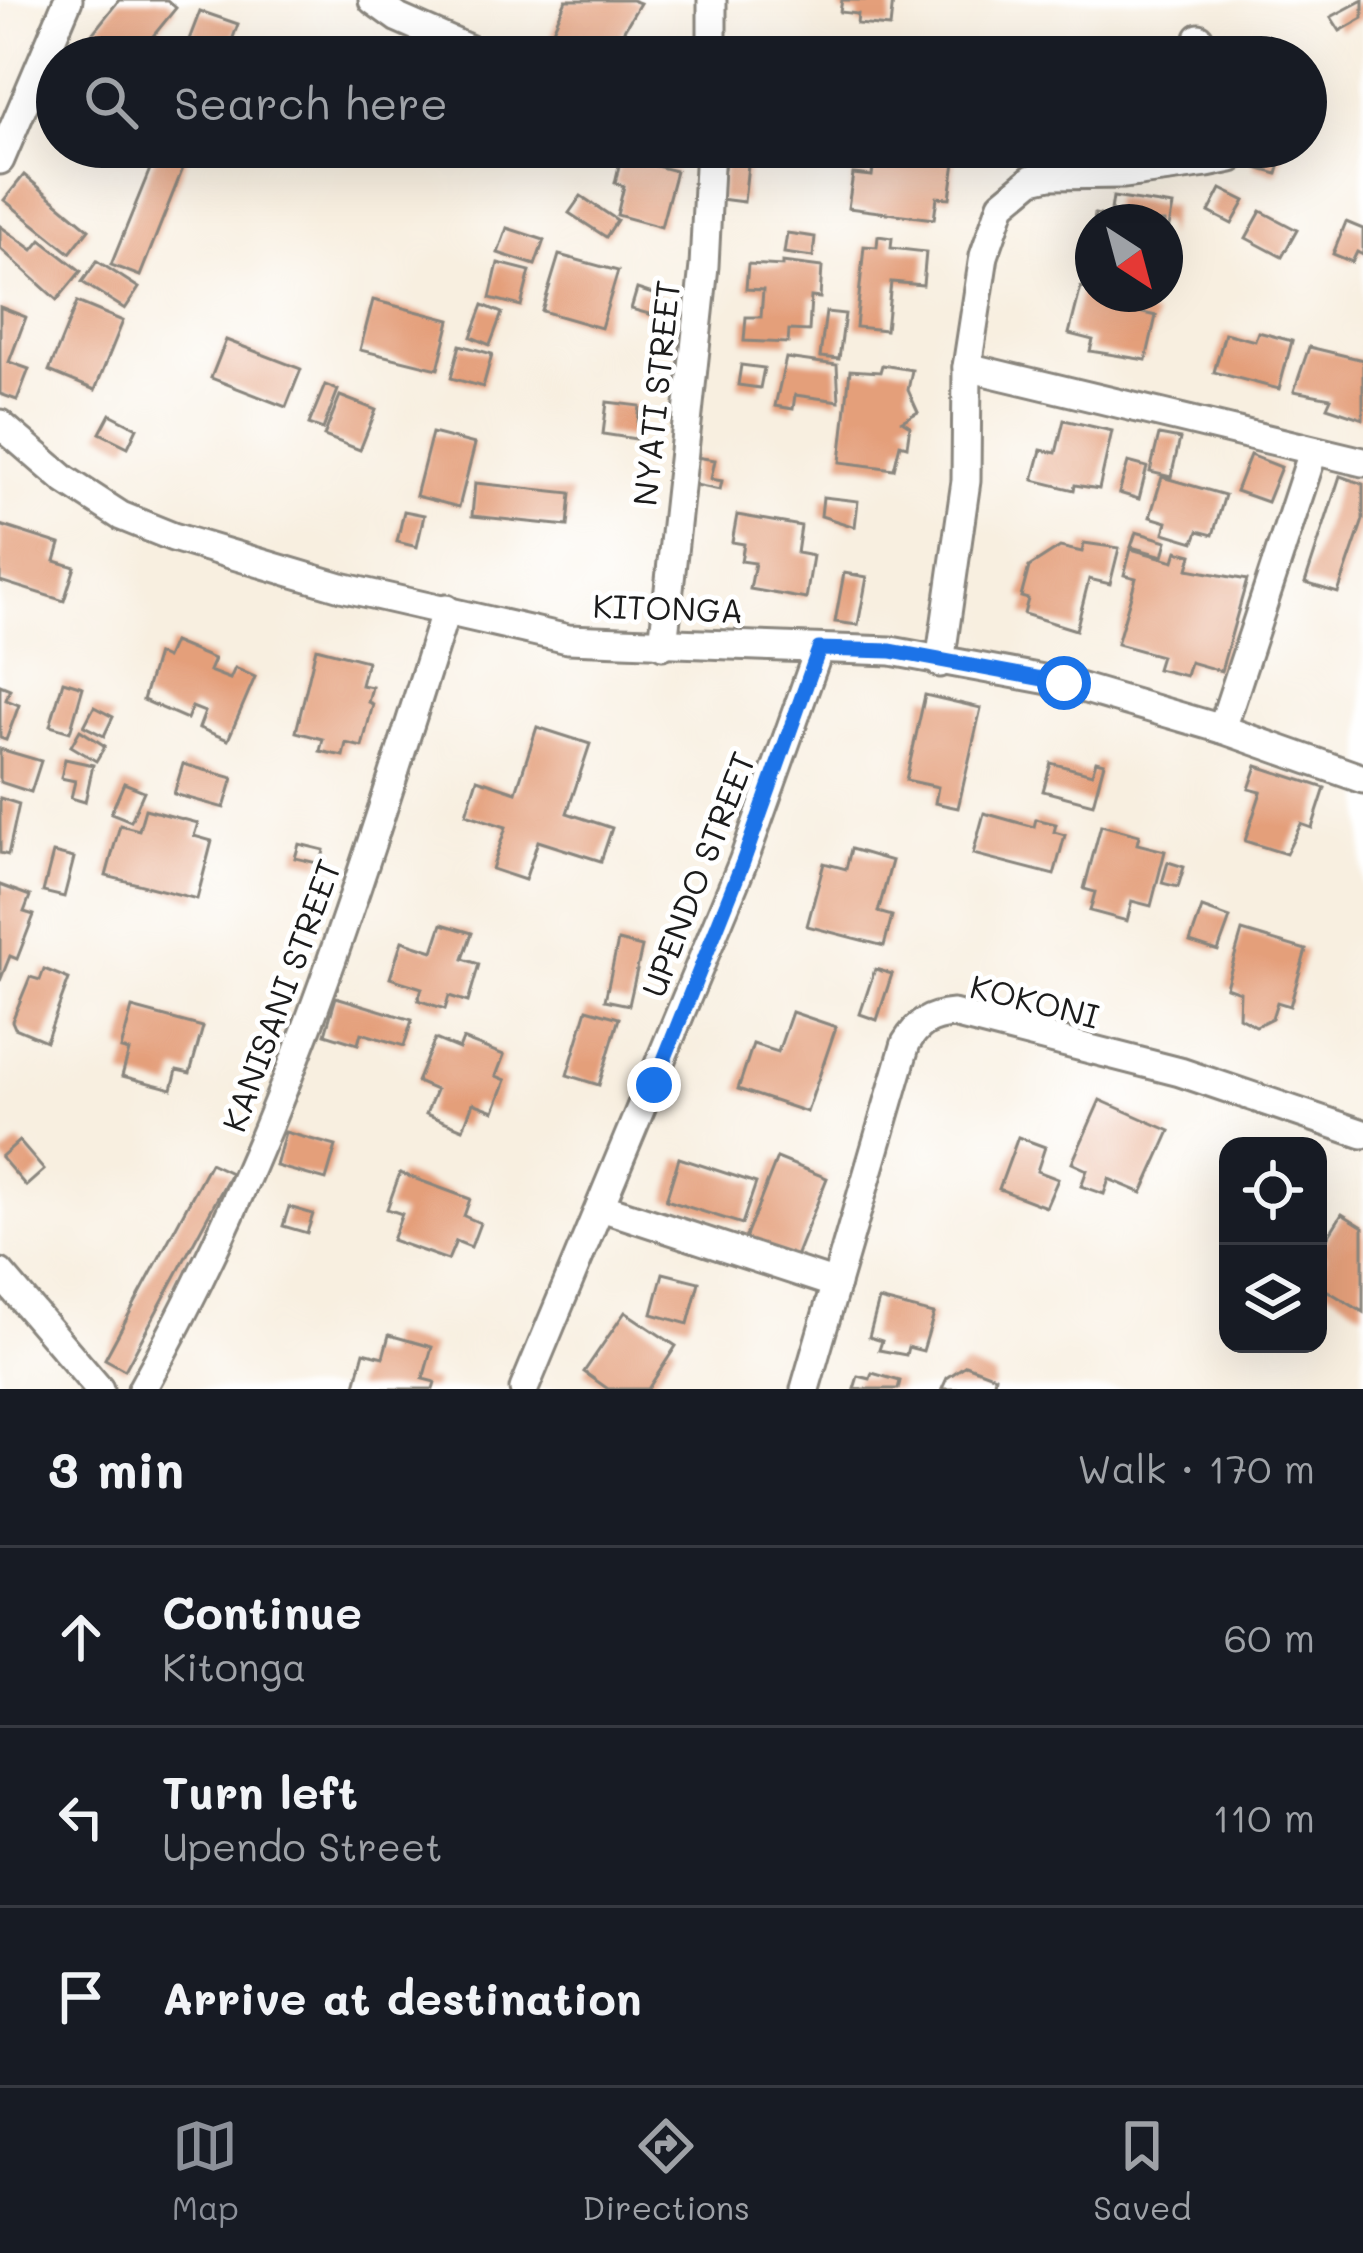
<!DOCTYPE html>
<html lang="en">
<head>
<meta charset="utf-8">
<style>
  body { margin:0; font-family:Mali,sans-serif; background:#20242c; color:#f1f3f6 }
  .controls { position:absolute; right:36px; bottom:36px; display:grid; overflow:hidden; border-radius:24px; box-shadow:0 12px 48px #0002 }
  .controls button { width:108px; height:108px; display:grid; place-items:center; padding:0; border:0; border-bottom:3px solid #363941; background:#171b24; color:#f1f3f6; font:60px sans-serif }
  .compass { position:absolute; left:1075px; top:204px; width:108px; height:108px; border-radius:50%; background:#171b24; box-shadow:0 12px 48px #0002; rotate:144deg }
  .stop { position:absolute; width:36px; height:36px; margin:-27px; border:9px solid #1a73e8; border-radius:50%; background:#fff }
  .stop.end { background:#1a73e8; border-color:#fff; box-shadow:0 3px 12px #0008 }
  .list { margin:0; padding:0; list-style:none }
  h2 { display:flex; justify-content:space-between; align-items:center; height:156px; margin:0; padding:0 48px; font-size:51px }
  h2 small { font-size:39px; font-weight:400; color:#9ea1a6 }
  .list li { display:grid; grid-template-columns:78px 1fr auto; gap:36px; align-items:center; box-sizing:border-box; height:180px; padding:0 48px; border-top:3px solid #363941 }
  .list b { display:block; font-size:45px; white-space:nowrap }
  .list p { margin:0; font-size:39px; white-space:nowrap; color:#9ea1a6 }
  .list em { font-size:39px; font-style:normal; color:#9ea1a6 }
  .icon { flex:none; width:66px; height:66px; fill:none; stroke:currentColor; stroke-width:2; stroke-linecap:round; stroke-linejoin:round }
  .map { position:relative; flex:none; width:1363px; height:1389px; overflow:hidden }
  .search { position:absolute; background:#171b24; box-shadow:0 12px 48px #0002; left:36px; right:36px; top:36px; height:132px; display:flex; align-items:center; gap:30px; box-sizing:border-box; padding:0 42px; border-radius:66px; color:#9ea1a6; font-size:45px }
  .sheet { height:696px; background:#171b24 }
  nav { display:flex; justify-content:space-around; align-items:center; box-sizing:border-box; height:168px; border-top:3px solid #363941; background:#171b24; font-size:33px; color:#9ea1a6 }
  nav a { display:grid; justify-items:center; gap:6px }
  nav .on { color:#8c9099 }
  .map>svg:first-child { display:block }
  .building { fill:#e49f7a }
  .lines { fill:none; stroke-linecap:round; stroke-linejoin:round }
  .minor-casing { stroke:#8a867e; stroke-width:33 }
  .minor { stroke:#fff; stroke-width:27 }
  .route { stroke:#1a73e8; stroke-width:15 }
  .labels { text-anchor:middle; dominant-baseline:central; stroke-width:10; stroke-linejoin:round; paint-order:stroke }
  .street-label { font-size:33px; fill:#1c1c1c; stroke:#fff }
</style>
</head>
<body>
<div class="map">
<svg width="1363" height="1389" viewBox="0 0 1363 1389">
  <rect width="100%" height="100%" fill="#fff"/>
  <filter id="ink" filterUnits="userSpaceOnUse"><feTurbulence type="fractalNoise" baseFrequency=".00833" numOctaves="2"/><feDisplacementMap in="SourceGraphic" scale="24" xChannelSelector="R" yChannelSelector="G"/><feConvolveMatrix kernelMatrix="1 2 1 2 8 2 1 2 1" color-interpolation-filters="sRGB"/></filter>
  <filter id="wash" filterUnits="userSpaceOnUse"><feTurbulence type="fractalNoise" baseFrequency=".004" numOctaves="4" result="noise"/><feDisplacementMap in="SourceGraphic" scale="48" xChannelSelector="R" yChannelSelector="G"/><feGaussianBlur stdDeviation="2.7" result="paint"/><feColorMatrix in="noise" values="0 0 0 0 0 0 0 0 0 0 0 0 0 0 0 0 0 1.4 0 .05"/><feComposite in="paint" operator="in"/></filter>
  <g filter="url(#wash)">
    <rect width="100%" height="100%" fill="#f8efe0"/>
    <g id="blocks">
      <!-- building -->
      <g class="building">
        <path d="M 119,0 L 167,0 L 176,8 L 136,57 L 111,57 L 88,39 Z"/>
        <path d="M 566,0 L 632,0 L 640,3 L 608,57 L 595,57 L 550,37 Z"/>
        <path d="M 842,0 L 893,0 L 890,27 L 857,24 L 858,14 L 840,12 Z"/>
        <path d="M 1363,0 L 1363,18 L 1340,31 L 1331,17 Z"/>
        <path d="M 200,11 L 238,24 L 226,57 L 187,45 Z"/>
        <path d="M 800,47 L 852,51 L 852,57 L 799,57 Z"/>
        <path d="M 159,147 L 189,153 L 140,276 L 111,265 Z"/>
        <path d="M 1259,147 L 1285,147 L 1277,174 L 1253,167 Z"/>
        <path d="M 726,152 L 749,155 L 744,202 L 720,199 Z"/>
        <path d="M 875,152 L 955,162 L 950,198 L 937,197 L 934,219 L 848,208 L 853,174 L 872,176 Z"/>
        <path d="M 621,157 L 676,171 L 661,227 L 617,215 L 624,186 L 615,183 Z"/>
        <path d="M 24,175 L 89,229 L 70,253 L 4,200 Z"/>
        <path d="M 1221,189 L 1245,201 L 1232,224 L 1209,212 Z"/>
        <path d="M 581,196 L 617,220 L 606,237 L 569,213 Z"/>
        <path d="M 1113,197 L 1173,206 L 1167,237 L 1165,222 L 1094,222 L 1095,214 L 1110,217 Z"/>
        <path d="M 1261,211 L 1297,230 L 1282,257 L 1246,238 Z"/>
        <path d="M 1346,222 L 1363,229 L 1363,255 L 1357,252 L 1352,262 L 1333,254 Z"/>
        <path d="M 0,226 L 33,250 L 41,240 L 81,271 L 57,300 L 0,248 Z"/>
        <path d="M 507,228 L 544,240 L 535,265 L 498,253 Z"/>
        <path d="M 787,233 L 815,237 L 813,257 L 784,253 Z"/>
        <path d="M 878,236 L 892,238 L 891,248 L 926,252 L 923,285 L 891,282 L 886,330 L 856,327 L 864,246 L 877,247 Z"/>
        <path d="M 559,255 L 618,271 L 601,328 L 542,311 Z"/>
        <path d="M 97,261 L 139,288 L 125,309 L 82,282 Z"/>
        <path d="M 782,262 L 822,267 L 820,298 L 811,297 L 809,331 L 789,330 L 788,343 L 744,341 L 746,317 L 761,317 L 763,290 L 746,289 L 748,264 L 782,266 Z"/>
        <path d="M 498,263 L 530,271 L 521,306 L 490,298 Z"/>
        <path d="M 1081,287 L 1119,296 L 1116,307 L 1156,316 L 1146,360 L 1090,351 L 1093,340 L 1069,334 Z"/>
        <path d="M 637,289 L 662,297 L 656,316 L 631,309 Z"/>
        <path d="M 373,300 L 450,320 L 438,369 L 360,350 Z"/>
        <path d="M 77,302 L 123,321 L 95,390 L 49,371 Z"/>
        <path d="M 483,305 L 502,313 L 490,345 L 471,337 Z"/>
        <path d="M 0,307 L 26,317 L 9,362 L 29,369 L 17,400 L 0,394 Z"/>
        <path d="M 826,312 L 845,314 L 839,359 L 820,357 Z"/>
        <path d="M 1258,332 L 1292,341 L 1279,389 L 1214,372 L 1225,333 L 1255,341 Z"/>
        <path d="M 226,340 L 301,369 L 286,407 L 211,378 Z"/>
        <path d="M 460,345 L 492,354 L 483,387 L 451,378 Z"/>
        <path d="M 1309,347 L 1363,360 L 1363,419 L 1327,407 L 1331,398 L 1294,391 Z"/>
        <path d="M 786,358 L 837,365 L 839,401 L 795,395 L 793,409 L 775,406 Z"/>
        <path d="M 741,365 L 764,368 L 760,388 L 738,385 Z"/>
        <path d="M 882,365 L 912,370 L 908,390 L 918,412 L 902,421 L 910,426 L 907,446 L 900,444 L 894,469 L 840,462 L 850,370 L 880,372 Z"/>
        <path d="M 325,385 L 338,390 L 323,429 L 309,424 Z"/>
        <path d="M 340,396 L 376,410 L 360,450 L 324,436 Z"/>
        <path d="M 607,402 L 640,406 L 636,439 L 603,434 Z"/>
        <path d="M 110,414 L 137,428 L 128,447 L 100,433 Z"/>
        <path d="M 1064,420 L 1112,431 L 1099,489 L 1075,485 L 1074,490 L 1033,480 L 1041,450 L 1056,453 Z"/>
        <path d="M 432,433 L 475,444 L 459,507 L 416,496 Z"/>
        <path d="M 1159,435 L 1180,439 L 1171,477 L 1150,472 Z"/>
        <path d="M 1250,455 L 1281,467 L 1267,502 L 1236,491 Z"/>
        <path d="M 696,457 L 715,460 L 711,479 L 722,481 L 720,490 L 691,484 Z"/>
        <path d="M 1128,462 L 1147,467 L 1139,499 L 1119,493 Z"/>
        <path d="M 1340,476 L 1363,484 L 1363,520 L 1338,593 L 1305,583 Z"/>
        <path d="M 1162,477 L 1225,495 L 1213,535 L 1198,531 L 1194,542 L 1164,533 L 1167,522 L 1150,517 Z"/>
        <path d="M 475,483 L 571,493 L 568,526 L 472,516 Z"/>
        <path d="M 823,497 L 858,501 L 855,527 L 821,516 Z"/>
        <path d="M 404,511 L 424,515 L 417,547 L 397,542 Z"/>
        <path d="M 737,515 L 801,526 L 797,553 L 813,556 L 806,599 L 750,589 L 755,563 L 741,561 L 744,544 L 732,542 Z"/>
        <path d="M 0,525 L 60,544 L 55,561 L 75,567 L 64,601 L 0,581 Z"/>
        <path d="M 1136,532 L 1167,541 L 1163,556 L 1131,547 Z"/>
        <path d="M 1084,543 L 1119,548 L 1110,584 L 1089,579 L 1076,630 L 1024,614 L 1028,599 L 1021,597 L 1029,567 L 1060,547 L 1082,552 Z"/>
        <path d="M 1131,549 L 1174,561 L 1177,551 L 1192,555 L 1188,569 L 1247,580 L 1221,671 L 1190,662 L 1186,676 L 1157,669 L 1161,656 L 1117,644 L 1136,578 L 1124,575 Z"/>
        <path d="M 844,573 L 867,577 L 858,625 L 835,622 Z"/>
        <path d="M 173,642 L 214,659 L 209,671 L 230,679 L 235,668 L 255,677 L 228,740 L 199,728 L 205,712 L 192,707 L 187,719 L 143,700 L 157,654 L 166,658 Z"/>
        <path d="M 316,648 L 367,661 L 361,685 L 372,687 L 368,702 L 373,704 L 362,747 L 346,743 L 343,756 L 320,751 L 323,739 L 296,732 Z"/>
        <path d="M 63,681 L 83,687 L 70,732 L 50,726 Z"/>
        <path d="M 0,685 L 10,689 L 6,700 L 19,705 L 6,740 L 0,738 Z"/>
        <path d="M 925,695 L 981,708 L 958,808 L 935,803 L 938,787 L 906,780 Z"/>
        <path d="M 94,707 L 113,717 L 104,736 L 84,726 Z"/>
        <path d="M 537,727 L 590,744 L 567,813 L 612,828 L 601,861 L 538,841 L 525,880 L 492,869 L 506,827 L 466,814 L 477,779 L 516,792 Z"/>
        <path d="M 80,730 L 105,746 L 96,761 L 71,746 Z"/>
        <path d="M 0,749 L 41,761 L 31,792 L 0,782 Z"/>
        <path d="M 65,759 L 93,765 L 85,802 L 71,798 L 75,781 L 61,778 Z"/>
        <path d="M 1096,761 L 1104,763 L 1093,804 L 1043,791 L 1051,763 L 1092,774 Z"/>
        <path d="M 183,764 L 233,778 L 224,808 L 174,794 Z"/>
        <path d="M 1257,766 L 1325,788 L 1312,828 L 1301,824 L 1286,854 L 1245,841 L 1261,792 L 1249,789 Z"/>
        <path d="M 124,783 L 144,791 L 131,821 L 111,813 Z"/>
        <path d="M 0,798 L 19,804 L 8,855 L 0,853 Z"/>
        <path d="M 145,809 L 198,823 L 194,836 L 212,841 L 197,899 L 106,876 L 120,825 L 139,830 Z"/>
        <path d="M 984,813 L 1034,827 L 1036,819 L 1056,824 L 1054,832 L 1065,835 L 1054,875 L 973,854 Z"/>
        <path d="M 1101,825 L 1139,835 L 1137,844 L 1165,851 L 1151,906 L 1132,901 L 1127,921 L 1090,911 L 1095,892 L 1084,889 Z"/>
        <path d="M 299,844 L 324,850 L 321,864 L 295,858 Z"/>
        <path d="M 851,849 L 892,861 L 878,912 L 892,916 L 884,946 L 807,926 L 824,863 L 846,869 Z"/>
        <path d="M 53,853 L 74,858 L 64,897 L 43,892 Z"/>
        <path d="M 1168,862 L 1184,867 L 1178,887 L 1162,883 Z"/>
        <path d="M 0,885 L 30,896 L 24,912 L 34,915 L 17,959 L 10,956 L 0,981 Z"/>
        <path d="M 1202,908 L 1230,918 L 1218,951 L 1190,942 Z"/>
        <path d="M 442,924 L 472,933 L 463,959 L 479,964 L 468,1002 L 449,996 L 445,1009 L 418,1000 L 422,988 L 390,978 L 402,941 L 433,951 Z"/>
        <path d="M 1242,931 L 1306,950 L 1290,1006 L 1277,1002 L 1272,1018 L 1256,1026 L 1239,1017 L 1240,992 L 1226,987 Z"/>
        <path d="M 618,941 L 642,947 L 629,1005 L 605,1000 Z"/>
        <path d="M 44,969 L 69,979 L 46,1041 L 15,1028 L 12,1021 L 30,977 L 40,980 Z"/>
        <path d="M 875,969 L 892,974 L 877,1020 L 860,1014 Z"/>
        <path d="M 336,997 L 412,1020 L 404,1046 L 361,1033 L 358,1044 L 325,1034 Z"/>
        <path d="M 132,1008 L 203,1027 L 190,1073 L 177,1070 L 172,1089 L 122,1076 L 129,1051 L 121,1049 Z"/>
        <path d="M 587,1009 L 619,1018 L 599,1085 L 567,1075 Z"/>
        <path d="M 792,1012 L 836,1027 L 807,1112 L 738,1089 L 753,1044 L 778,1052 Z"/>
        <path d="M 435,1039 L 459,1049 L 463,1039 L 504,1055 L 496,1076 L 506,1080 L 494,1111 L 473,1103 L 463,1129 L 426,1114 L 436,1090 L 417,1082 Z"/>
        <path d="M 1100,1100 L 1170,1131 L 1142,1193 L 1109,1179 L 1104,1194 L 1081,1186 L 1087,1170 L 1072,1163 Z"/>
        <path d="M 285,1132 L 336,1146 L 326,1180 L 276,1166 Z"/>
        <path d="M 1018,1137 L 1045,1147 L 1037,1171 L 1058,1179 L 1046,1207 L 999,1189 Z"/>
        <path d="M 19,1141 L 44,1170 L 26,1186 L 1,1157 Z"/>
        <path d="M 679,1158 L 756,1183 L 742,1224 L 666,1200 Z"/>
        <path d="M 777,1158 L 827,1178 L 795,1259 L 745,1239 Z"/>
        <path d="M 210,1163 L 231,1173 L 125,1370 L 105,1359 Z"/>
        <path d="M 400,1173 L 470,1199 L 464,1216 L 480,1223 L 471,1247 L 456,1241 L 448,1260 L 392,1240 L 402,1214 L 387,1209 Z"/>
        <path d="M 289,1207 L 313,1214 L 307,1233 L 283,1226 Z"/>
        <path d="M 1342,1214 L 1363,1227 L 1363,1312 L 1318,1285 L 1325,1255 L 1319,1251 Z"/>
        <path d="M 663,1273 L 699,1282 L 688,1324 L 652,1314 Z"/>
        <path d="M 879,1300 L 934,1314 L 923,1351 L 908,1347 L 906,1355 L 879,1350 L 882,1341 L 869,1337 Z"/>
        <path d="M 625,1312 L 676,1346 L 648,1389 L 608,1389 L 584,1372 Z"/>
        <path d="M 389,1335 L 432,1347 L 423,1379 L 435,1382 L 433,1389 L 354,1389 L 364,1352 L 383,1357 Z"/>
        <path d="M 966,1365 L 995,1376 L 993,1389 L 942,1389 L 947,1378 Z"/>
        <path d="M 872,1373 L 900,1381 L 898,1389 L 854,1389 L 858,1376 L 870,1379 Z"/>
      </g>
    </g>
  </g>
  <g filter="url(#ink)">
    <use href="#blocks" fill-opacity="0" stroke="#8a867e" stroke-width="3"/>
    <g class="lines">
      <defs>
        <g id="minor">
          <path d="M 373,0 L 398,18 L 487,57"/>
          <path d="M 712,0 L 712,57"/>
          <path d="M 1199,38 L 1208,57"/>
          <path d="M 0,160 L 68,0"/>
          <path d="M 967,367 L 1363,462"/>
          <path d="M 0,424 L 64,479 L 121,516 L 173,537 L 341,587 L 568,639 L 891,651 L 1065,683 L 1222,729 L 1363,779"/>
          <path d="M 663,645 L 704,266 L 710,147"/>
          <path d="M 940,663 L 966,481 L 967,367 L 984,256 L 1002,204 L 1032,179 L 1050,175 L 1124,174 L 1207,163 L 1231,158 L 1237,147"/>
          <path d="M 1222,729 L 1313,452"/>
          <path d="M 604,1208 L 836,1284"/>
          <path d="M 0,1273 L 99,1389"/>
          <path d="M 142,1389 C 283,1137 360,882 446,609"/>
          <path d="M 524,1389 L 743,862 L 819,649"/>
          <path d="M 805,1389 L 906,1043 C 918,1023 930,1016 953,1014 L 1180,1072 L 1363,1134"/>
        </g>
      </defs>
      <!-- minor casing -->
      <use href="#minor" class="minor-casing"/>
      <!-- minor -->
      <use href="#minor" class="minor"/>
    </g>
  </g>
  <g class="lines" filter="url(#ink)">
    <!-- route -->
    <path class="route" d="M 654,1085 L 743,862 L 819,649 L 891,651 L 1064,683"/>
  </g>
  <g class="labels">
    <!-- street labels -->
    <g class="street-label">
      <text transform="translate(655 393) rotate(-84)">NYATI STREET</text>
      <text transform="translate(668 607) rotate(2)">KITONGA</text>
      <text transform="translate(697 874) rotate(-69)">UPENDO STREET</text>
      <text transform="translate(280 995) rotate(-70)">KANISANI STREET</text>
      <text transform="translate(1035 1000) rotate(14)">KOKONI</text>
    </g>
  </g>
</svg>
<div class="controls">
<button><svg class="icon" aria-label="locate" viewBox="0 0 24 24"><circle cx="12" cy="12" r="6"/><path d="M12 2v4M12 18v4M2 12h4M18 12h4"/></svg></button>
<button><svg class="icon" aria-label="layers" viewBox="0 0 24 24"><path d="M12 4l9 5-9 5-9-5zM3 14l9 5 9-5"/></svg></button>
</div>
<svg class="compass" viewBox="-18 -18 36 36"><path d="M0-13l5 13h-10z" fill="#e53935"/><path d="M0 13l5-13h-10z" fill="#9ea1a6"/></svg>
<div class="stop" style="left:1064px;top:683px"></div>
<div class="stop end" style="left:654px;top:1085px"></div>
<div class="search"><svg class="icon" aria-label="search" viewBox="0 0 24 24"><circle cx="10" cy="10" r="6"/><path d="M15 15l6 6"/></svg>Search here</div>
</div>
<section class="sheet">
<h2>3 min<small>Walk · 170 m</small></h2>
<ul class="list">
<li><svg class="icon" aria-label="ahead" viewBox="0 0 24 24"><path d="M12 20V5M6 11l6-6 6 6"/></svg><div><b>Continue</b><p>Kitonga</p></div><em>60 m</em></li>
<li><svg class="icon" aria-label="left" viewBox="0 0 24 24"><path d="M17 20v-9H6M10 6l-5 5 5 5"/></svg><div><b>Turn left</b><p>Upendo Street</p></div><em>110 m</em></li>
<li><svg class="icon" aria-label="arrive" viewBox="0 0 24 24"><path d="M6 21V4h12l-3 4 3 4H6"/></svg><div><b>Arrive at destination</b></div></li>
</ul>
</section>
<nav>
<a class="on"><svg class="icon" aria-label="map" viewBox="0 0 24 24"><path d="M3 6l6-2 6 2 6-2v14l-6 2-6-2-6 2zM9 4v14M15 6v14"/></svg>Map</a>
<a><svg class="icon" aria-label="directions" viewBox="0 0 24 24"><path d="M12 3l9 9-9 9-9-9zM9 14v-3h6M13 9l2 2-2 2"/></svg>Directions</a>
<a><svg class="icon" aria-label="saved" viewBox="0 0 24 24"><path d="M7 4h10v16l-5-4-5 4z"/></svg>Saved</a>
</nav>
</body>
</html>
